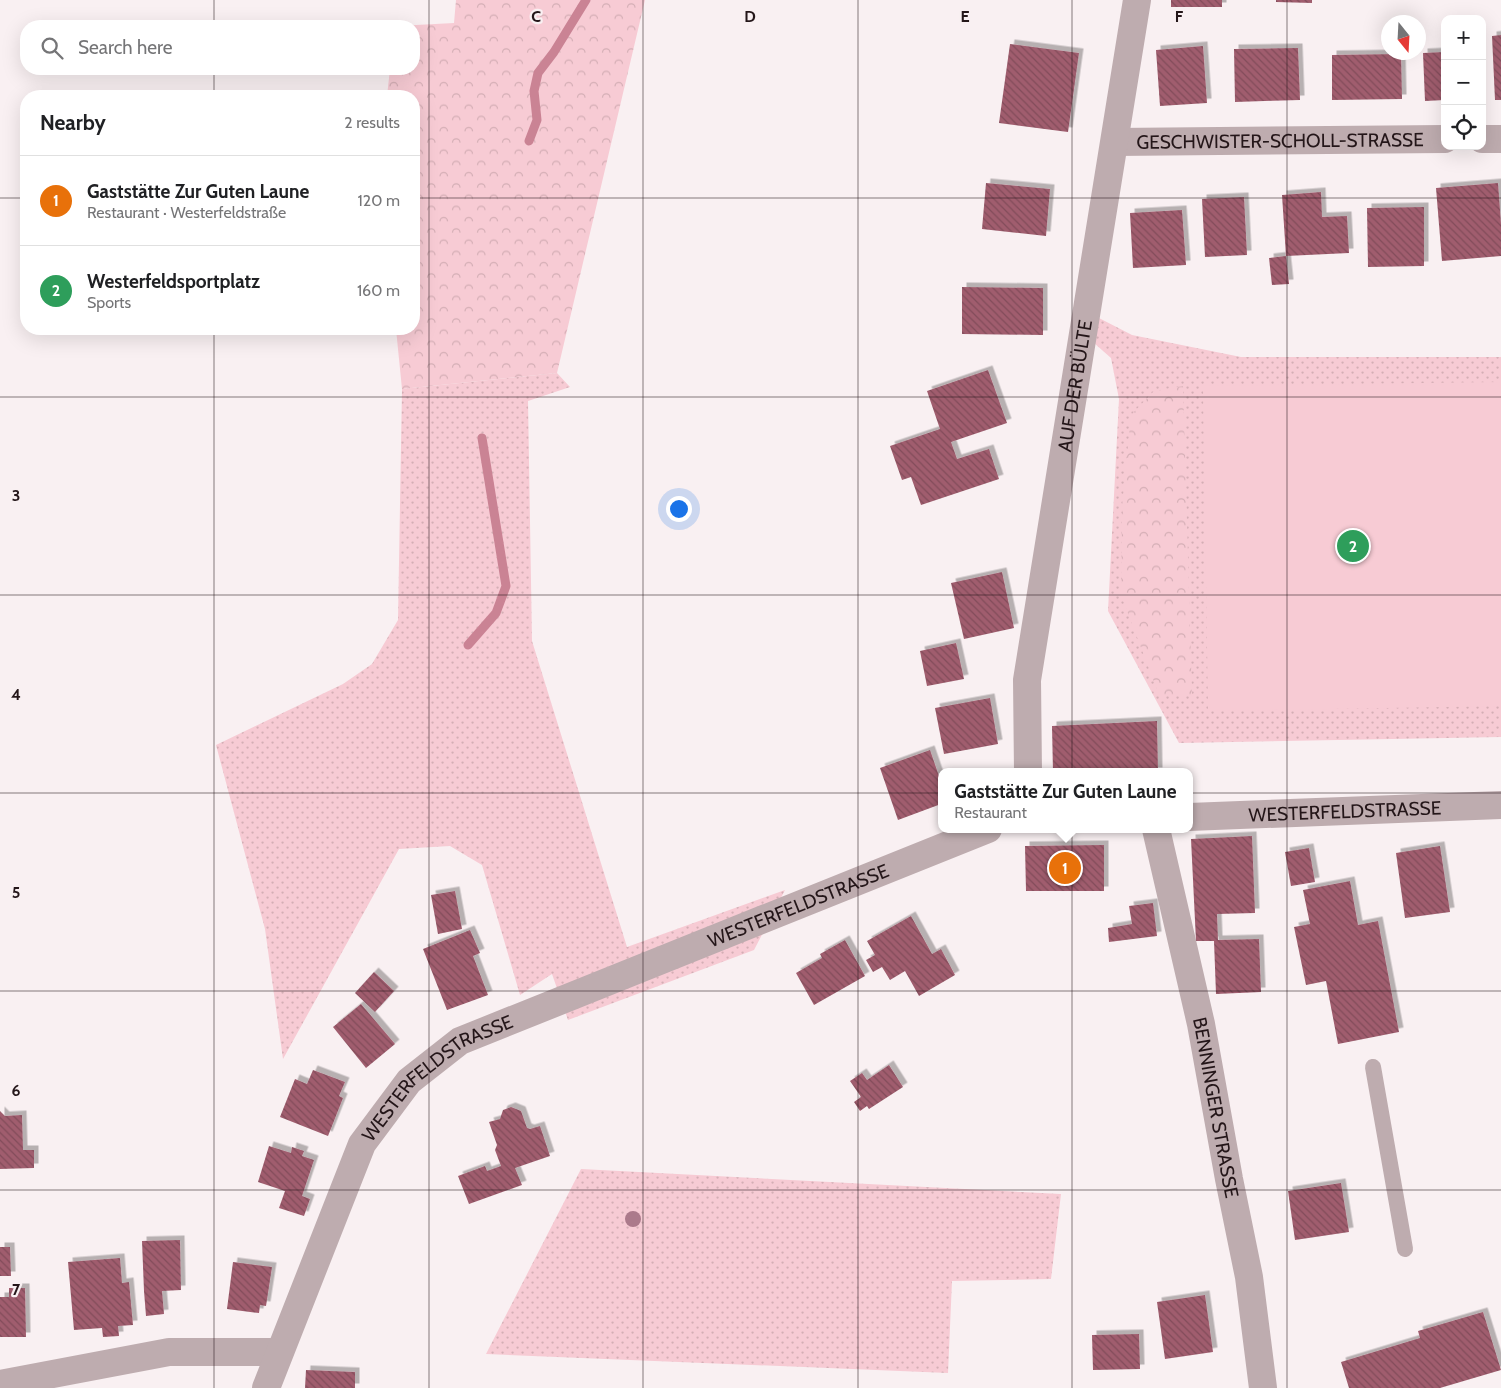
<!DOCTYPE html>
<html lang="en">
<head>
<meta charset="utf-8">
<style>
  body { margin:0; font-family:Cabin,sans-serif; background:#f6f6f6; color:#202124 }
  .controls { position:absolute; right:15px; top:15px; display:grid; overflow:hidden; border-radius:10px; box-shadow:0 5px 20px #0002 }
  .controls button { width:45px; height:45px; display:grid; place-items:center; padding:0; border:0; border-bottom:1px solid #e0e0e0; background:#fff; color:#202124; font:25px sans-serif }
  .compass { position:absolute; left:1381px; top:15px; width:45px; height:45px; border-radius:50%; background:#fff; box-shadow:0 5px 20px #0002; rotate:162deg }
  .you { position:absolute; left:678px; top:508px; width:18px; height:18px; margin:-12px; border:4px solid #fff; border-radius:50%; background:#1a73e8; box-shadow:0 0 0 8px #1a73e833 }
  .badge { display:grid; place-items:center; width:32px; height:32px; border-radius:50%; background:#c73a6a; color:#fff; font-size:16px; font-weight:700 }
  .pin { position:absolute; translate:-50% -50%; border:2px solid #fff; box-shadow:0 1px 5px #0006 }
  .popup { position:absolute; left:938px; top:768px; width:255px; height:65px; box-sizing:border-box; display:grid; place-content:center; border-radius:10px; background:#fff; filter:drop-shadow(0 1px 4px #0005); font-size:16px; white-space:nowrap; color:#757577 }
  .popup b { font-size:19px; color:#202124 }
  .popup::after { content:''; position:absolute; left:50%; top:100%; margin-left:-10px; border:10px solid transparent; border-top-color:#fff }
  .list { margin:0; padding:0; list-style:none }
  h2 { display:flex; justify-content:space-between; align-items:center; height:65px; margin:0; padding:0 20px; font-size:21px }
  h2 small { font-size:16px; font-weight:400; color:#757577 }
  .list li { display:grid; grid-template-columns:32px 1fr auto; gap:15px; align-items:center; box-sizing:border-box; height:90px; padding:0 20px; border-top:1px solid #e0e0e0 }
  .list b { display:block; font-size:19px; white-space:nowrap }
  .list p { margin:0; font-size:16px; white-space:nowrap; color:#757577 }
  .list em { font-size:16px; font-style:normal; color:#757577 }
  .icon { flex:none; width:28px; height:28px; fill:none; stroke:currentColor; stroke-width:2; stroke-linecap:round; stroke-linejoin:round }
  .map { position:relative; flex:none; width:1501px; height:1388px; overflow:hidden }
  .search { position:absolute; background:#fff; box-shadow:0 5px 20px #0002; left:20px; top:20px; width:400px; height:55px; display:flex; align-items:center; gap:12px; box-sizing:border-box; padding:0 18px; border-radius:20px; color:#757577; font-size:19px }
  .panel { position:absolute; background:#fff; box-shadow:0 5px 20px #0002; left:20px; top:90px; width:400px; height:245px; border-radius:20px }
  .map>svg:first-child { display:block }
  .grass { fill:url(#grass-dots) }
  .forest { fill:url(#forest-crowns) }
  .pitch { fill:#f7cbd4 }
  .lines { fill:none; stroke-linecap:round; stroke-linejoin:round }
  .stream { stroke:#ca8394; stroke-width:9 }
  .building { fill:url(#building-back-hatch); filter:url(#shadow) }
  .lane { stroke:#beacaf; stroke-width:16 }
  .street { stroke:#beacaf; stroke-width:28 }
  .tree { fill:#ac7a8b }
  .grid { fill:none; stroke:#241619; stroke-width:1; stroke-opacity:0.55 }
  .labels { text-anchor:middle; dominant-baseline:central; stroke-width:4.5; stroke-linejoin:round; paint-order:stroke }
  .street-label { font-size:19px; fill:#241619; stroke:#f9f0f2 }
  .grid-label { font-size:16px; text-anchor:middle; font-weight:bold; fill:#241619; stroke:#f9f0f2; stroke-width:4.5; stroke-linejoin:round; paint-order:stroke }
</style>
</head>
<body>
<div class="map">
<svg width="1501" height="1388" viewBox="0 0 1501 1388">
  <defs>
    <pattern id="grass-dots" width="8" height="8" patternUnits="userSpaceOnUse" patternTransform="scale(1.25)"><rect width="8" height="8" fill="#f7cbd4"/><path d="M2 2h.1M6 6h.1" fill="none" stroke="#d4aeb5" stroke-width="1.8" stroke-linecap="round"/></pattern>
    <pattern id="forest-crowns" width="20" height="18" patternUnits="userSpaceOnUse" patternTransform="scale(1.25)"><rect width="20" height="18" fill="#f7cbd4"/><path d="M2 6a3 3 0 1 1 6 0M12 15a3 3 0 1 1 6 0" fill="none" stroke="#d4aeb5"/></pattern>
    <pattern id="building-back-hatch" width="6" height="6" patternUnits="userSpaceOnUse" patternTransform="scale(1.25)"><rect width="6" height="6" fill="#a05d6e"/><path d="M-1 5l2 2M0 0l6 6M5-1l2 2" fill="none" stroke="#824c5a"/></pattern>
    <filter id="shadow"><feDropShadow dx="4.5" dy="-4.5" stdDeviation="0" flood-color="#0004"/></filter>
  </defs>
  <rect width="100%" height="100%" fill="#f9f0f2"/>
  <!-- grass -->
  <g class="grass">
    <path d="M 1097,317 L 1132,335 L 1241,357 L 1501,357 L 1501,737 L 1179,743 L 1108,611 L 1119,399 L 1111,358 L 1094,343 Z"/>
    <path d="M 557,373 L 570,387 L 528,401 L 532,641 L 627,947 L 785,890 L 754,950 L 568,1020 L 552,974 L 520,995 L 482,865 L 450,846 L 399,849 L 283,1059 L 265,929 L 216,745 L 343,684 L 372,664 L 398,620 L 402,389 Z"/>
    <path d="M 581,1169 L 1061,1194 L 1051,1279 L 952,1281 L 948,1373 L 486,1354 Z"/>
  </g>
  <!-- forest -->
  <g class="forest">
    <path d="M 456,0 L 645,0 L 557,373 L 402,389 L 396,329 L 414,329 L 414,96 L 387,96 L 390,69 L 414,69 L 414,26 L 397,26 L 454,23 Z"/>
    <path d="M 1183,386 L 1192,696 L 1159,695 L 1121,595 L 1122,507 L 1131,415 L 1154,391 Z"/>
  </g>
  <!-- pitch -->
  <path class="pitch" d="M 1501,382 L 1501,706 L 1208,711 L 1203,386 Z"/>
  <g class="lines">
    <!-- stream -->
    <g class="stream">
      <path d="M 529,141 L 537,120 L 534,91 L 538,73 L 554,52 L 586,0"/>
      <path d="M 468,645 L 496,613 L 506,586 L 482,438"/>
    </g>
  </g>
  <!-- building -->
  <g class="building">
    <rect x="1171" y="0" width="51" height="7"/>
    <path d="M 1276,0 L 1312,0 L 1312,3 L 1276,2 Z"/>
    <path d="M 1501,35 L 1501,100 L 1495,100 L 1492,36 Z"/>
    <path d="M 1010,44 L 1079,53 L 1068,132 L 999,123 Z"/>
    <path d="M 1203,46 L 1207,103 L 1160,106 L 1156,50 Z"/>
    <path d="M 1298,48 L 1300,100 L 1235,102 L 1234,49 Z"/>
    <path d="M 1445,52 L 1445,100 L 1425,101 L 1423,53 Z"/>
    <path d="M 1401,54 L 1402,99 L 1332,100 L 1332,55 Z"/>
    <path d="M 986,183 L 1050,189 L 1046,236 L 982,229 Z"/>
    <path d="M 1498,183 L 1501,224 L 1501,256 L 1442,261 L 1436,188 Z"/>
    <path d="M 1321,192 L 1322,217 L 1347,216 L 1349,253 L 1286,256 L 1282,195 Z"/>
    <path d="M 1244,197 L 1247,255 L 1205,257 L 1202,199 Z"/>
    <path d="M 1424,207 L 1424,266 L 1368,267 L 1367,208 Z"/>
    <path d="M 1182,210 L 1186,265 L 1133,268 L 1130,213 Z"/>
    <path d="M 1286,256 L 1289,284 L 1272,285 L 1269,258 Z"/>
    <path d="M 962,287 L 1043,288 L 1043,335 L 962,334 Z"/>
    <path d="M 988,370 L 1007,423 L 951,442 L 957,459 L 989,449 L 999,479 L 921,505 L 911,477 L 902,480 L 890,446 L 940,429 L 927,391 Z"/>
    <path d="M 1002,572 L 1014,628 L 964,639 L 951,583 Z"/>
    <path d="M 956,643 L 964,679 L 927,686 L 920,651 Z"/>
    <path d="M 990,698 L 998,744 L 944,754 L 935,708 Z"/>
    <path d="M 1157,721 L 1158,772 L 1053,772 L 1052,726 Z"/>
    <path d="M 930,750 L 941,782 L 941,804 L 898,820 L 880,768 Z"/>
    <path d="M 1252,836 L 1255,913 L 1217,914 L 1218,940 L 1259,939 L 1261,992 L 1216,994 L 1214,941 L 1196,941 L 1191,839 Z"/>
    <path d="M 1104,845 L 1104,891 L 1026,891 L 1025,846 Z"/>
    <path d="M 1440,846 L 1450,912 L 1405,918 L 1396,853 Z"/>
    <path d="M 1309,848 L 1315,882 L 1291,886 L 1285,852 Z"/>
    <path d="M 1350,881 L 1358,925 L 1378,921 L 1399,1032 L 1338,1044 L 1326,981 L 1306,985 L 1294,927 L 1310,924 L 1303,890 Z"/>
    <path d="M 455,891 L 462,929 L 438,934 L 431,895 Z"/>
    <path d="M 1153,903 L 1157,936 L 1109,942 L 1108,928 L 1132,924 L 1129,906 Z"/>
    <path d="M 911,916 L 932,954 L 941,949 L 955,975 L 919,996 L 905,971 L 890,980 L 882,967 L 873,972 L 866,960 L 875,955 L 867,941 Z"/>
    <path d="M 470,930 L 480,953 L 473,956 L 488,995 L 447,1010 L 423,949 Z"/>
    <path d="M 845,940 L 865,976 L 814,1005 L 796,973 L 822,958 L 820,954 Z"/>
    <path d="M 374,972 L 394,991 L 375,1012 L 355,993 Z"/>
    <path d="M 361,1004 L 395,1044 L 366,1068 L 333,1027 Z"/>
    <path d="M 889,1065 L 903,1087 L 869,1109 L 867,1106 L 860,1111 L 854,1102 L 861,1097 L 850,1081 L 862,1073 L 867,1080 Z"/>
    <path d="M 313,1070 L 345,1082 L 339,1096 L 343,1098 L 328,1136 L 280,1117 L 295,1079 L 307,1084 Z"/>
    <path d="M 511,1107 L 521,1111 L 527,1128 L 530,1129 L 540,1126 L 550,1156 L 515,1168 L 522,1185 L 469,1204 L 458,1176 L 485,1166 L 487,1171 L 501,1166 L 495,1150 L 497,1145 L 489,1122 L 500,1119 L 503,1110 Z"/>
    <path d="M 0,1111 L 5,1116 L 22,1115 L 23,1150 L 34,1150 L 34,1168 L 0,1169 Z"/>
    <path d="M 269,1146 L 291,1153 L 292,1147 L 304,1151 L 302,1156 L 314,1160 L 302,1196 L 310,1199 L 304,1216 L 279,1208 L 285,1191 L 258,1182 Z"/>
    <path d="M 1341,1183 L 1349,1232 L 1295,1240 L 1288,1191 Z"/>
    <path d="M 180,1240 L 181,1290 L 162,1291 L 164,1314 L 146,1316 L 144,1291 L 142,1241 Z"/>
    <path d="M 0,1247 L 10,1247 L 11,1276 L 0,1276 Z"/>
    <path d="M 120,1258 L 122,1283 L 129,1282 L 133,1325 L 118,1326 L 119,1336 L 103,1337 L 102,1328 L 74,1330 L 68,1262 Z"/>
    <path d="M 233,1262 L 272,1267 L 266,1306 L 260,1305 L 259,1313 L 227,1309 Z"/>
    <path d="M 9,1288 L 25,1288 L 26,1337 L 0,1337 L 0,1297 L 9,1297 Z"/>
    <path d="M 1205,1295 L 1213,1352 L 1165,1359 L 1157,1302 Z"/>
    <path d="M 1483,1312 L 1501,1370 L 1440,1388 L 1349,1388 L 1341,1362 L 1420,1338 L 1418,1331 Z"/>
    <path d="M 1139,1334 L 1140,1369 L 1093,1370 L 1092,1335 Z"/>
    <path d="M 306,1370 L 355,1372 L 355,1388 L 305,1388 Z"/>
  </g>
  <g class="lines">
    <!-- lane -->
    <path class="lane" d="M 1373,1067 L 1405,1249"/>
    <!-- street -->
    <g class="street">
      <path d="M 1482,139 L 1501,139"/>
      <path id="s1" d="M 1115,142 L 1445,139"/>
      <path id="s2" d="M 1028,772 L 1027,680 L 1137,0"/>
      <path id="s3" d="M 1189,817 L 1501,805"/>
      <path id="s4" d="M 1156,829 L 1201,1024 L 1229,1179 L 1249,1277 L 1263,1388"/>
      <path d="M 0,1384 L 169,1352 L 279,1352"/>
      <path id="s5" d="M 266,1388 L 362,1144 L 409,1081 L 460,1041 L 988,829"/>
    </g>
  </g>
  <!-- trees -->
  <circle class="tree" cx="633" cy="1219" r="8"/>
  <!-- grid -->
  <path class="grid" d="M 214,0 L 214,26M 429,0 L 429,1388M 643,0 L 643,1388M 858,0 L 858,1388M 1072,0 L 1072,1388M 1287,0 L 1287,1388M 214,69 L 214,96M 0,198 L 26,198M 414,198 L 1501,198M 214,329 L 214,1388M 0,397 L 1501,397M 0,595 L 1501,595M 0,793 L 1501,793M 0,991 L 1501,991M 0,1190 L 1501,1190"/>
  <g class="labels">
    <!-- street labels -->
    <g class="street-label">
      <text stroke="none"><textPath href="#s1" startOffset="165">GESCHWISTER-SCHOLL-STRASSE</textPath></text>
      <text stroke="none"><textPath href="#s2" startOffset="390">AUF DER BÜLTE</textPath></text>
      <text stroke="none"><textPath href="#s3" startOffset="156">WESTERFELDSTRASSE</textPath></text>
      <text stroke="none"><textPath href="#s5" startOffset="770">WESTERFELDSTRASSE</textPath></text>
      <text stroke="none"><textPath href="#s5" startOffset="365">WESTERFELDSTRASSE</textPath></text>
      <text stroke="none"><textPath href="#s4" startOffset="285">BENNINGER STRASSE</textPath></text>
    </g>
  </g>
  <g class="grid-label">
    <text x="536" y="22">C</text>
    <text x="750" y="22">D</text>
    <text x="965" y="22">E</text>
    <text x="1179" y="22">F</text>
    <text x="16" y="501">3</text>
    <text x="16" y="700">4</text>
    <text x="16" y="898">5</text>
    <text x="16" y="1096">6</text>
    <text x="16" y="1295">7</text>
  </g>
</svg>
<div class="controls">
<button>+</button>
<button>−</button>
<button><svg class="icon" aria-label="locate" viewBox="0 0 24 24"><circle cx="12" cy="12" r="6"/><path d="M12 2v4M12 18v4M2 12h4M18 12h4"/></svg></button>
</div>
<svg class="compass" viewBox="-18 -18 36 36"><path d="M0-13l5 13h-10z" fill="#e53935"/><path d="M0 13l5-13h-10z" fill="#757577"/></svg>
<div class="you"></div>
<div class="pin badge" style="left:1065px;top:868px;background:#e8710a">1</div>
<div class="popup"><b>Gaststätte Zur Guten Laune</b>Restaurant</div>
<div class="pin badge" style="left:1353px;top:546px;background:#2e9e5b">2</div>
<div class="search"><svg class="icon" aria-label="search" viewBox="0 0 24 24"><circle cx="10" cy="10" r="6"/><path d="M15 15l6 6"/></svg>Search here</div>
<section class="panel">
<h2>Nearby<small>2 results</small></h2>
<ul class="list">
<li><span class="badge" style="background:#e8710a">1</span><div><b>Gaststätte Zur Guten Laune</b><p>Restaurant · Westerfeldstraße</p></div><em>120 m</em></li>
<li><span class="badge" style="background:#2e9e5b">2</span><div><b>Westerfeldsportplatz</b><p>Sports</p></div><em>160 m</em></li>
</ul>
</section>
</div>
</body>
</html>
